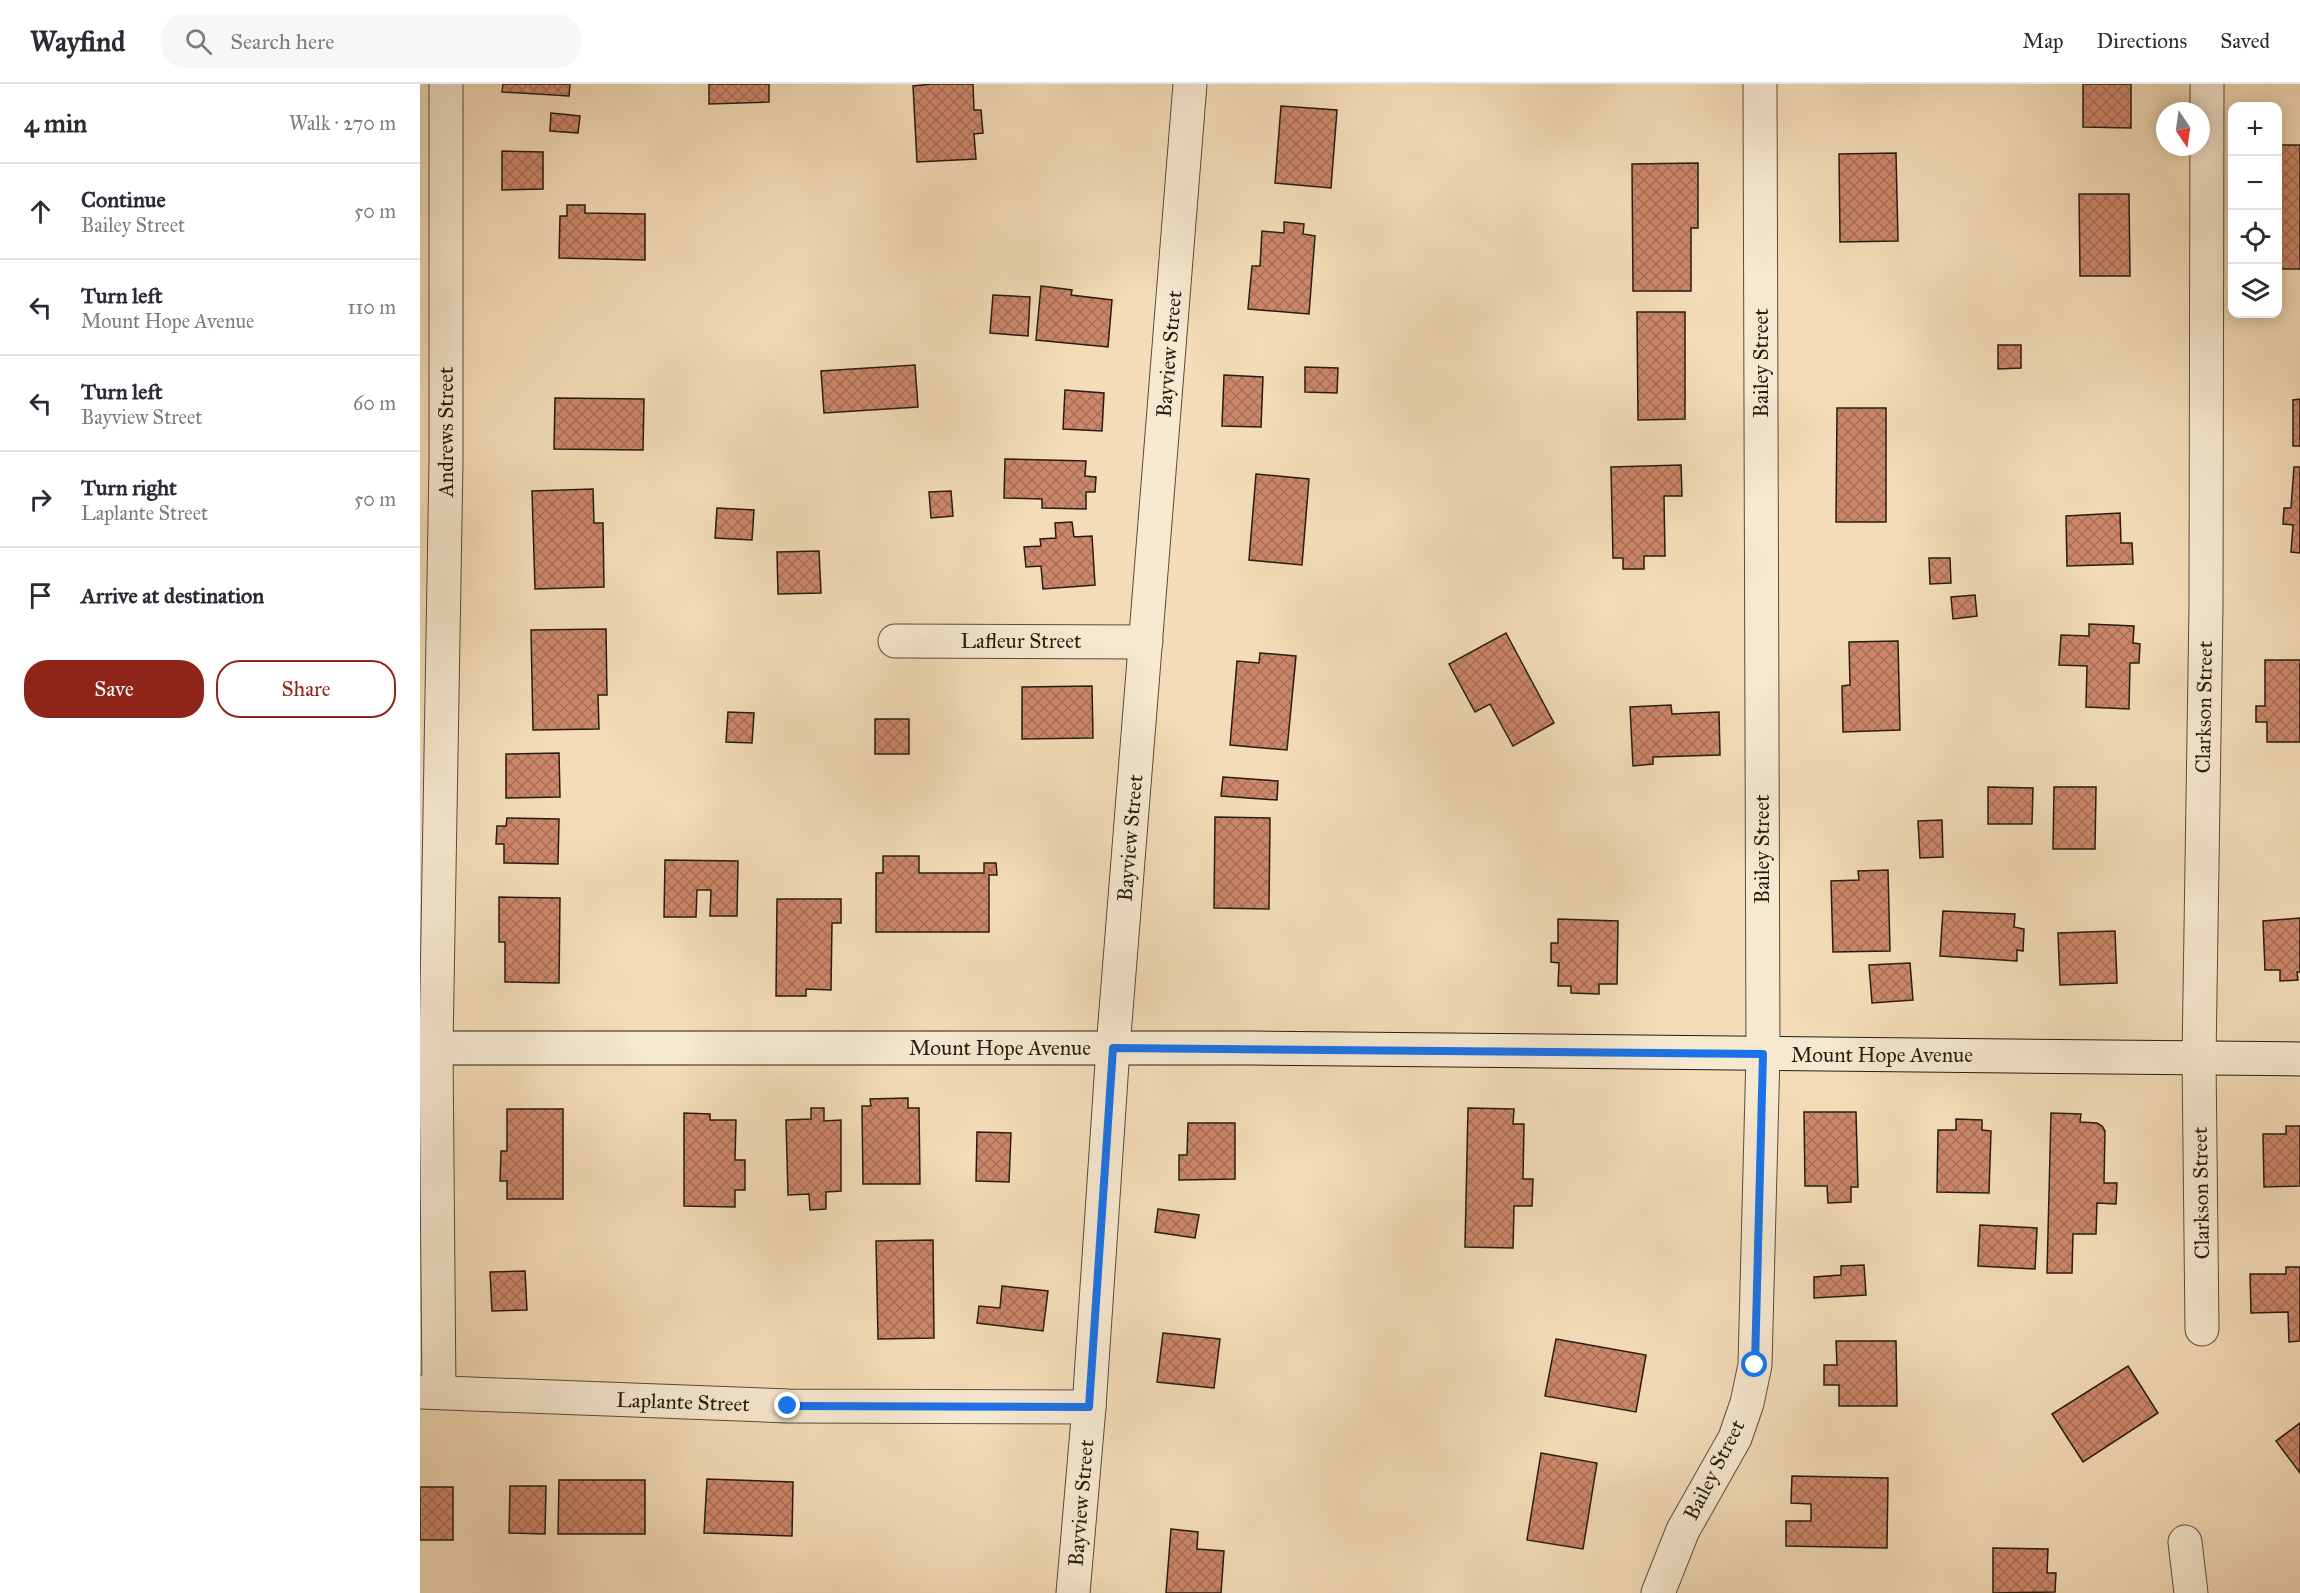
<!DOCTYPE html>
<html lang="en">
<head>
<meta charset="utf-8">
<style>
  body { margin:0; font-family:"IM FELL Great Primer",serif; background:#f7f7f7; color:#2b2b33 }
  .controls { position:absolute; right:18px; top:18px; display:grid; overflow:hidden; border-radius:12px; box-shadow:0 3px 15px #0003 }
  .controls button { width:54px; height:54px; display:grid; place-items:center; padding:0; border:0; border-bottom:2px solid #e1e1e2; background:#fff; color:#2b2b33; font:30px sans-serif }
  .compass { position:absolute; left:1736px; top:18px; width:54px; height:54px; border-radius:50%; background:#fff; box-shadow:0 3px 15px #0003; rotate:167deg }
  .stop { position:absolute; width:18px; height:18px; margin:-14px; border:4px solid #1a73e8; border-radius:50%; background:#fff }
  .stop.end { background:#1a73e8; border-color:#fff; box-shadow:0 2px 6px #0008 }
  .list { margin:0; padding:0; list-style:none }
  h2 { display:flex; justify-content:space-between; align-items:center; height:78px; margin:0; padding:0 24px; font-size:26px }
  h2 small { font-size:20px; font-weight:400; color:#7c7c81 }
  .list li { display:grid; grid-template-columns:39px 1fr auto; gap:18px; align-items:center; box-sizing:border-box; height:96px; padding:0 24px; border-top:2px solid #e1e1e2 }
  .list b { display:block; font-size:22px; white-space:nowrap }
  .list p { margin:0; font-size:20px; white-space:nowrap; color:#7c7c81 }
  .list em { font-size:20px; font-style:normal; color:#7c7c81 }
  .actions { display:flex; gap:12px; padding:18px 24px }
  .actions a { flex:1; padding:14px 0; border:2px solid #8f2418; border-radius:24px; text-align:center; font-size:21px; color:#8f2418 }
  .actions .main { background:#8f2418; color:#fff }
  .icon { flex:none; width:33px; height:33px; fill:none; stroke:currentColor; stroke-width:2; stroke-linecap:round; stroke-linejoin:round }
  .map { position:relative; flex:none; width:1880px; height:1509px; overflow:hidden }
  header { display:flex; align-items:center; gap:36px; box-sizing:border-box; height:84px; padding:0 30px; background:#fff; border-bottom:2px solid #e1e1e2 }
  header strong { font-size:28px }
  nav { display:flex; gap:33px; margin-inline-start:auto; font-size:21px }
  .search { width:420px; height:54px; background:#f7f7f7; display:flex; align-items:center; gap:15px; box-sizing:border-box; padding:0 21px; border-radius:24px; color:#7c7c81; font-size:22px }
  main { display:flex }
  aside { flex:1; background:#fff }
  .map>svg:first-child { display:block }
  .building { fill:url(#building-cross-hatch); stroke:#251d13; stroke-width:1.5 }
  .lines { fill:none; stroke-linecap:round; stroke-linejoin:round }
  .minor-casing { stroke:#584d3c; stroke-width:35 }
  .secondary-casing { stroke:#251d13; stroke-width:35 }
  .minor { stroke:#f7e8d0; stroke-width:33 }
  .secondary { stroke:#f7e8d0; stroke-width:33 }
  .route { stroke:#1a73e8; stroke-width:8 }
  .labels { text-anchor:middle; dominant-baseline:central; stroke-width:4.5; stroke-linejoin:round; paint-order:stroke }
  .street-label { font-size:21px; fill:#251d13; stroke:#f7e8d0 }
</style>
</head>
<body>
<header>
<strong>Wayfind</strong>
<div class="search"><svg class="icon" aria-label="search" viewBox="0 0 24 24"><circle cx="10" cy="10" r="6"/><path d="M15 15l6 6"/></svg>Search here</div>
<nav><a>Map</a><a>Directions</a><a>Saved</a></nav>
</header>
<main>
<aside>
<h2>4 min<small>Walk · 270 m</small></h2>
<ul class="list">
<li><svg class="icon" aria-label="ahead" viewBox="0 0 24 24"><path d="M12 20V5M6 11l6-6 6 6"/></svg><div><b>Continue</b><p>Bailey Street</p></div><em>50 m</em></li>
<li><svg class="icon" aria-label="left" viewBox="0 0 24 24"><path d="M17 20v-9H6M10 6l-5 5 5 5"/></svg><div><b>Turn left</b><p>Mount Hope Avenue</p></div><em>110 m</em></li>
<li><svg class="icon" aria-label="left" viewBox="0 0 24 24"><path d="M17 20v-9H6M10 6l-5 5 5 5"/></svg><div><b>Turn left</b><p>Bayview Street</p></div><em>60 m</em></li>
<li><svg class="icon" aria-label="right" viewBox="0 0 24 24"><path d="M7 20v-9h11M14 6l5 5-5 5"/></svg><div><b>Turn right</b><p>Laplante Street</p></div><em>50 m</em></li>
<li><svg class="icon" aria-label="arrive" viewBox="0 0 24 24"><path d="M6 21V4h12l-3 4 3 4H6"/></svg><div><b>Arrive at destination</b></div></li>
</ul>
<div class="actions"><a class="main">Save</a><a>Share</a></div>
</aside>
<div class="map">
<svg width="1880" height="1509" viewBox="0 0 1880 1509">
  <defs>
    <pattern id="building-cross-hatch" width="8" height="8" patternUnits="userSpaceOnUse" patternTransform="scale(1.5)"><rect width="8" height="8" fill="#cd876a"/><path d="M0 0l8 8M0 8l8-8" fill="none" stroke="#a66e56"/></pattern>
  </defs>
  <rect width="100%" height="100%" fill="#f3dcb7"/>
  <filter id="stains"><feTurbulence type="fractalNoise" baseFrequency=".00333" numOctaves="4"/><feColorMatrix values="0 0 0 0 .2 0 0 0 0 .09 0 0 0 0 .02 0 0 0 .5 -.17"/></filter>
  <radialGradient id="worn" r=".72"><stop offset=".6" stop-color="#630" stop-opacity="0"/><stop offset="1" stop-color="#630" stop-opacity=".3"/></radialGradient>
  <!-- building -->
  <g class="building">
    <path d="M 83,0 L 150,0 L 149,12 L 82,8 Z"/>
    <path d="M 289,0 L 349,0 L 349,18 L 289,20 Z"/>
    <path d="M 512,0 L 553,0 L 554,26 L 561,26 L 563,49 L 554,50 L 556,75 L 497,78 L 493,2 Z"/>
    <path d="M 1663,0 L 1711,0 L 1711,44 L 1663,43 Z"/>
    <path d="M 861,22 L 917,26 L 911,104 L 855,99 Z"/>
    <path d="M 131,29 L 160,32 L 158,49 L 130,47 Z"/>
    <rect x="1858" y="61" width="22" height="124"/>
    <path d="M 82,67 L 123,68 L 123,105 L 82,106 Z"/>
    <path d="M 1476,69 L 1478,157 L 1420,158 L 1419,70 Z"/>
    <path d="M 1278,79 L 1278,144 L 1271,144 L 1271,207 L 1213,207 L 1212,80 Z"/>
    <path d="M 1659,110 L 1709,110 L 1710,192 L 1660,192 Z"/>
    <path d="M 147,121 L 165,121 L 165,129 L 225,130 L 225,176 L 139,174 L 140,132 L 147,132 Z"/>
    <path d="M 864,138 L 884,140 L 883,150 L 895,152 L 889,230 L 828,225 L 832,182 L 840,182 L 842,147 L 864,149 Z"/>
    <path d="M 621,202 L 652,206 L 651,211 L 692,216 L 688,263 L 616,256 Z"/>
    <path d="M 573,211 L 610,213 L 608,252 L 570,249 Z"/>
    <path d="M 1217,228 L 1265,228 L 1265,335 L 1218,336 Z"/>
    <path d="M 1578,261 L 1601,261 L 1601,284 L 1578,285 Z"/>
    <path d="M 495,281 L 498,323 L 404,329 L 401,287 Z"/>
    <path d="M 885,283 L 918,284 L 917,309 L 885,308 Z"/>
    <path d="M 804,291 L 843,293 L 841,343 L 802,342 Z"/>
    <path d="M 645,306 L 684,309 L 682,347 L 643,345 Z"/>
    <path d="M 135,314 L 224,315 L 223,366 L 134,365 Z"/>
    <path d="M 1880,315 L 1880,362 L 1873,362 L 1873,316 Z"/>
    <path d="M 1417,324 L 1466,324 L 1466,438 L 1416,438 Z"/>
    <path d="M 585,375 L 666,377 L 665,392 L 676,393 L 675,408 L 666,408 L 666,425 L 622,424 L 622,415 L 584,414 Z"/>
    <path d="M 1261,381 L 1262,412 L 1244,412 L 1245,472 L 1224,472 L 1224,485 L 1203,485 L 1203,474 L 1193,474 L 1191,383 Z"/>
    <path d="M 1874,383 L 1880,383 L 1880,469 L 1871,468 L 1873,441 L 1863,440 L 1864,424 L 1871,424 Z"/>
    <path d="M 836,390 L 889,395 L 882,481 L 829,476 Z"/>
    <path d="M 173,405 L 174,439 L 183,439 L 184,503 L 115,505 L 112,407 Z"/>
    <path d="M 531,407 L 533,432 L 511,434 L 509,408 Z"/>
    <path d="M 297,424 L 334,426 L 332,456 L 295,454 Z"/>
    <path d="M 1700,429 L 1701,459 L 1712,459 L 1713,480 L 1647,482 L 1646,432 Z"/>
    <path d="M 652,438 L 654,453 L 672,452 L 675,501 L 623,505 L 621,482 L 606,483 L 604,463 L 621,462 L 620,455 L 636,454 L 635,439 Z"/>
    <path d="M 399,467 L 401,509 L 358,510 L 357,468 Z"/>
    <path d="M 1509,474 L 1530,474 L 1531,499 L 1510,500 Z"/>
    <path d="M 1555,511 L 1557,532 L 1533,535 L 1531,513 Z"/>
    <path d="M 1669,540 L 1714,542 L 1713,559 L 1720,560 L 1719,579 L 1710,579 L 1709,625 L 1666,623 L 1667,582 L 1639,581 L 1641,551 L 1669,552 Z"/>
    <path d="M 186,545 L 187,611 L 178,611 L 179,645 L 113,646 L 111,546 Z"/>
    <path d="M 1086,549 L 1134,639 L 1093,662 L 1070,620 L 1055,628 L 1029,580 Z"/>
    <path d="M 1478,557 L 1480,646 L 1423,648 L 1422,602 L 1430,601 L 1429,558 Z"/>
    <path d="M 840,569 L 876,572 L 867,666 L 810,661 L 817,577 L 839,579 Z"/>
    <path d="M 1845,576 L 1880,576 L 1880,658 L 1847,658 L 1847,638 L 1836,638 L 1836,622 L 1845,622 Z"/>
    <path d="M 672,602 L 673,654 L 602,655 L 602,603 Z"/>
    <path d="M 1251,621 L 1252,630 L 1299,628 L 1300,671 L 1233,673 L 1233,680 L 1213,682 L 1210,623 Z"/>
    <path d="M 308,628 L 334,629 L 332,659 L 306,658 Z"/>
    <rect x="455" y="635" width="34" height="35"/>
    <path d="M 139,669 L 140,713 L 86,714 L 86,670 Z"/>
    <path d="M 803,693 L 858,697 L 857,716 L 801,712 Z"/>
    <path d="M 1568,703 L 1613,704 L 1612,740 L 1568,740 Z"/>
    <path d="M 1634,703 L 1676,703 L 1675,765 L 1633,765 Z"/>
    <path d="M 795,733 L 850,734 L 849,825 L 794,824 Z"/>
    <path d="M 87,734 L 139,735 L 138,780 L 84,779 L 84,760 L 76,760 L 77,742 L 86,742 Z"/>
    <path d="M 1522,736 L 1523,773 L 1500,774 L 1498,737 Z"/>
    <path d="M 463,772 L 499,772 L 499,789 L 564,789 L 564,779 L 576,779 L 577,791 L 569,791 L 569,848 L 456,848 L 456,789 L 463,789 Z"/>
    <path d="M 245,776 L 318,777 L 317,832 L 290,832 L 291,806 L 277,806 L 276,833 L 244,833 Z"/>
    <path d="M 1468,786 L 1470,867 L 1413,868 L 1411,797 L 1439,796 L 1438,787 Z"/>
    <path d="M 79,813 L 140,814 L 139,899 L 85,898 L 85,858 L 79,858 Z"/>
    <path d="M 357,815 L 421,815 L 421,839 L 412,839 L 411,906 L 386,905 L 386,912 L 356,912 Z"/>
    <path d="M 1523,827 L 1595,830 L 1594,843 L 1604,845 L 1603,867 L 1597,866 L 1597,877 L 1520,872 Z"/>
    <path d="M 1880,834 L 1880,888 L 1877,888 L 1878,896 L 1860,897 L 1860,886 L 1845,886 L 1843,837 Z"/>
    <path d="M 1138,835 L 1198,837 L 1197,900 L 1179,900 L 1179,910 L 1151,909 L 1151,902 L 1138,902 L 1139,879 L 1131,878 L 1131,859 L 1138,859 Z"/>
    <path d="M 1695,847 L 1697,899 L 1640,901 L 1638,849 Z"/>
    <path d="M 1490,879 L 1493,916 L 1452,919 L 1449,881 Z"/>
    <path d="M 488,1014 L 488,1024 L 499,1024 L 500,1100 L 443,1100 L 442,1022 L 451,1022 L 450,1015 Z"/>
    <path d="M 391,1024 L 404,1024 L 404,1037 L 421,1036 L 421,1107 L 406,1108 L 406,1125 L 390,1126 L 389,1110 L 368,1111 L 366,1036 L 391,1035 Z"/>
    <path d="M 1048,1024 L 1094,1025 L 1093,1040 L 1104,1040 L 1103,1095 L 1113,1095 L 1112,1122 L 1094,1122 L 1093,1164 L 1045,1163 Z"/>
    <path d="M 87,1025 L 143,1025 L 143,1115 L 87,1115 L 87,1097 L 80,1097 L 81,1067 L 87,1067 Z"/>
    <path d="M 1384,1028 L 1436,1028 L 1438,1103 L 1431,1103 L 1431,1118 L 1408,1119 L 1407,1102 L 1385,1102 Z"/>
    <path d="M 264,1029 L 290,1030 L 290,1036 L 316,1036 L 315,1076 L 325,1076 L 325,1106 L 315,1106 L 315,1123 L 264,1122 Z"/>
    <path d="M 1631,1029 L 1661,1030 L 1660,1038 L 1677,1039 L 1682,1042 L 1685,1047 L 1684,1099 L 1697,1099 L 1696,1120 L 1677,1119 L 1676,1150 L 1653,1150 L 1652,1189 L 1627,1189 Z"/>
    <path d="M 1536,1035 L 1562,1036 L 1562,1046 L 1571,1047 L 1569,1109 L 1517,1108 L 1518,1046 L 1536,1046 Z"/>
    <path d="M 768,1039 L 815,1039 L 815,1095 L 759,1096 L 759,1071 L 767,1071 Z"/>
    <path d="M 1866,1042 L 1880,1042 L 1880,1102 L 1844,1103 L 1843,1050 L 1866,1050 Z"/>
    <path d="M 557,1048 L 591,1049 L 589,1098 L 556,1097 Z"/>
    <path d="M 738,1125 L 779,1131 L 775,1154 L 735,1148 Z"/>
    <path d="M 1560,1141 L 1617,1144 L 1615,1185 L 1558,1182 Z"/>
    <path d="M 513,1156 L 514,1254 L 458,1255 L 456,1157 Z"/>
    <path d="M 1444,1181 L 1446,1211 L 1394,1214 L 1394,1193 L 1421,1191 L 1421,1182 Z"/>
    <path d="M 1866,1183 L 1880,1183 L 1880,1257 L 1869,1258 L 1868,1228 L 1831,1229 L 1830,1190 L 1866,1190 Z"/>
    <path d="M 105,1187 L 107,1226 L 72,1227 L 70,1188 Z"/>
    <path d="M 582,1202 L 628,1207 L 623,1247 L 557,1239 L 559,1222 L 580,1224 Z"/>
    <path d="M 743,1249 L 800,1255 L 794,1304 L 737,1298 Z"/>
    <path d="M 1136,1255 L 1226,1271 L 1216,1328 L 1125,1312 Z"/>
    <path d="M 1416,1257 L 1476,1257 L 1477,1322 L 1419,1322 L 1419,1301 L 1404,1301 L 1404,1281 L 1417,1281 Z"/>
    <path d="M 1708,1282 L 1738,1329 L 1663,1378 L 1632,1330 Z"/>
    <path d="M 1880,1339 L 1880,1389 L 1856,1357 Z"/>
    <path d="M 1121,1369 L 1177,1379 L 1163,1465 L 1107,1456 Z"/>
    <path d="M 1372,1392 L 1468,1394 L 1467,1464 L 1366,1462 L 1366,1437 L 1391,1437 L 1391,1420 L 1371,1419 Z"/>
    <path d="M 287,1395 L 373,1398 L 372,1452 L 284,1449 Z"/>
    <path d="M 139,1396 L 225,1396 L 225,1450 L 138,1450 Z"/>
    <path d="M 90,1402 L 126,1402 L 125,1450 L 89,1449 Z"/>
    <rect x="0" y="1403" width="33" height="53"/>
    <path d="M 751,1445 L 778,1448 L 777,1465 L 804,1467 L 801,1509 L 746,1509 Z"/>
    <path d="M 1573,1464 L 1628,1465 L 1627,1489 L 1636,1489 L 1635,1508 L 1573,1509 Z"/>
  </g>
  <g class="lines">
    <defs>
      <g id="minor">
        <path d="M 475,557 L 726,558"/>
        <path d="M 1782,1245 L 1779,974 L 1786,522 L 1787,0"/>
        <path d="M 0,1308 L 368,1322 L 669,1323"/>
        <path d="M 19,1308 L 16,964 L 26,377 L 26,0"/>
        <path d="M 1765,1458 L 1771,1509"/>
        <path d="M 653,1509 L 669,1323 L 693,964 L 770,0"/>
        <path d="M 1238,1509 L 1263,1446 L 1315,1354 L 1327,1319 L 1335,1281 L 1343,970 L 1340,0"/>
      </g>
      <path id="secondary" d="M 0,964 L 834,964 L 1880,975"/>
    </defs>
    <!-- minor casing -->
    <use href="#minor" class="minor-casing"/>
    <!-- secondary casing -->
    <use href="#secondary" class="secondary-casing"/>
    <!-- minor -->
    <use href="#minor" class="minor"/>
    <!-- secondary -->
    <use href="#secondary" class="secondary"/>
  </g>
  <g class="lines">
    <!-- route -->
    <path class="route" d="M 368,1322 L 669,1323 L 693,964 L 1343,970 L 1335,1281"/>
  </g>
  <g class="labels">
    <!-- street labels -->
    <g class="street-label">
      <text transform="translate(749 270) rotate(-85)">Bayview Street</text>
      <text transform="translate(1341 279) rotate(-90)">Bailey Street</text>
      <text transform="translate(26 348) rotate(-90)">Andrews Street</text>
      <text x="601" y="557">Lafleur Street</text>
      <text transform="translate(1784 623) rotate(-89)">Clarkson Street</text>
      <text transform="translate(710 754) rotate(-85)">Bayview Street</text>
      <text transform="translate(1342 765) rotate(-90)">Bailey Street</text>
      <text x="580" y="964">Mount Hope Avenue</text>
      <text x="1462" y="971">Mount Hope Avenue</text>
      <text transform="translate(1781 1109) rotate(-91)">Clarkson Street</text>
      <text transform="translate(263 1318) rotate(2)">Laplante Street</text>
      <text transform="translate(1294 1386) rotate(-63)">Bailey Street</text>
      <text transform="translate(661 1419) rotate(-85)">Bayview Street</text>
    </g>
  </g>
  <rect width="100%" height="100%" filter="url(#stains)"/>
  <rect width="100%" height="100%" fill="url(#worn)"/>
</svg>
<div class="controls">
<button>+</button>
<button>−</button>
<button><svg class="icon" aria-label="locate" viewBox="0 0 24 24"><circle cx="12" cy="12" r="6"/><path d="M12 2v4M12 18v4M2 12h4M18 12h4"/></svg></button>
<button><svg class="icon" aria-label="layers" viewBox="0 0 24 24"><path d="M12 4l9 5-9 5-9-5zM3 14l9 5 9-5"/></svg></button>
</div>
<svg class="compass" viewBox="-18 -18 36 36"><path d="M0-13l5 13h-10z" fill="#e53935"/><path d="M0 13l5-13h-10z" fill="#7c7c81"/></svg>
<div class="stop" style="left:1335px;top:1281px"></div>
<div class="stop end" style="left:368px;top:1322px"></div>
</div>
</main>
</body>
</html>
